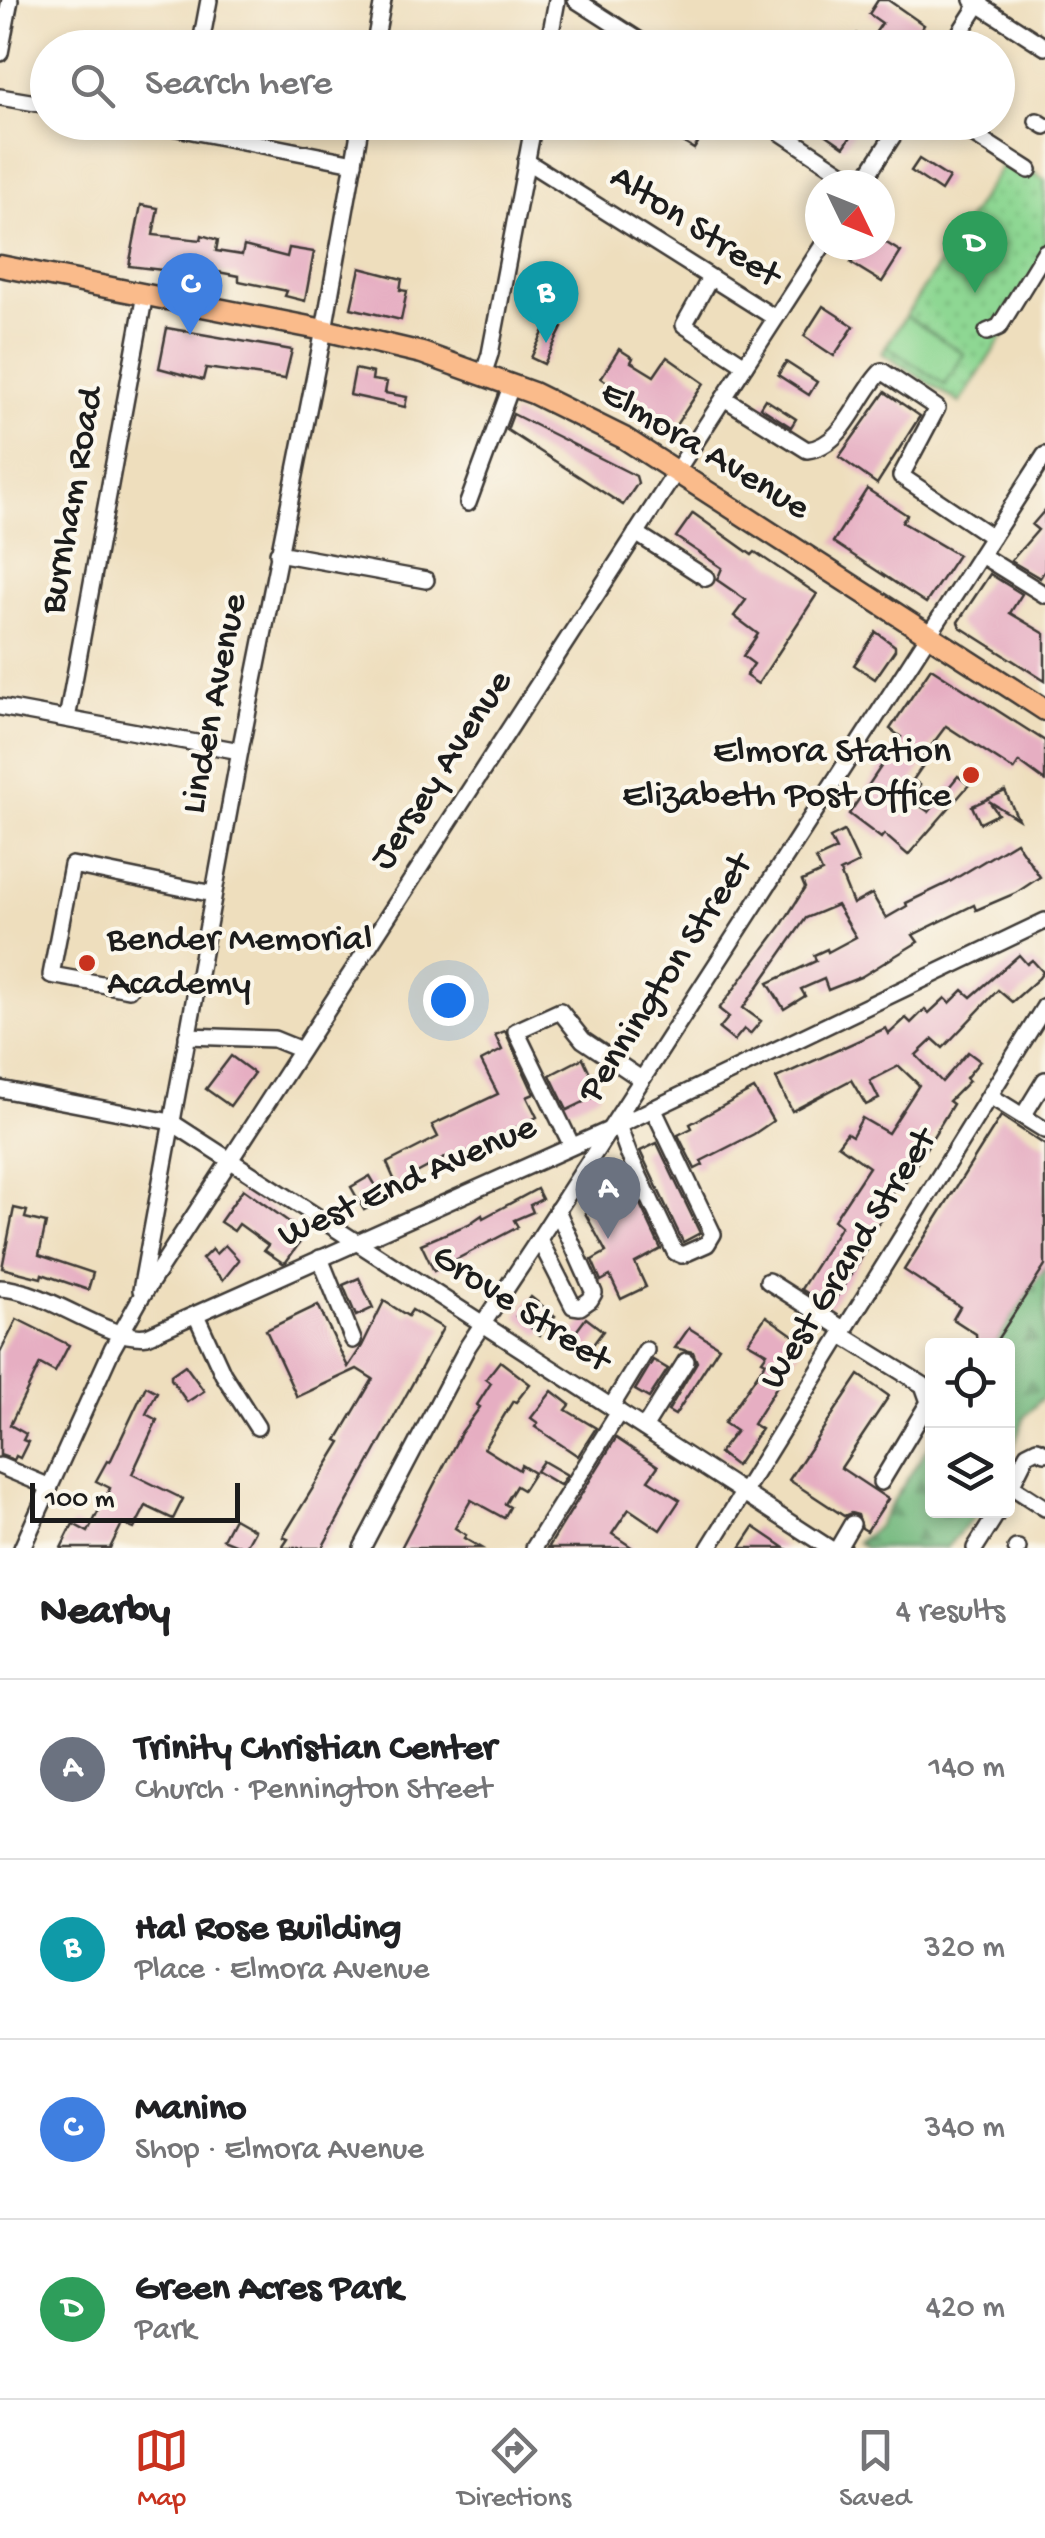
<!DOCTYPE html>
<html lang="en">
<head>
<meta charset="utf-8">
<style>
  body { margin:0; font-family:"Gochi Hand",sans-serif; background:#f2f2f2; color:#202124 }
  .controls { position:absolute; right:30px; bottom:30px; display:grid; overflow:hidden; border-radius:10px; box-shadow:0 5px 15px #0003 }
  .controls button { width:90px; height:90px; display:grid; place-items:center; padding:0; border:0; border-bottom:2px solid #e0e0e0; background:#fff; color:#202124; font:50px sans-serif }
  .compass { position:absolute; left:805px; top:170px; width:90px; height:90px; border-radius:50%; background:#fff; box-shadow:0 5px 15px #0003; rotate:133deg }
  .scale { position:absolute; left:30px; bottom:25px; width:210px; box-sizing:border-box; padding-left:10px; border:5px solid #1c1c1c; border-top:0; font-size:28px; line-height:35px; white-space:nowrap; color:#1c1c1c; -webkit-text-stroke:8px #fbf7ec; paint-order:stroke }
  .you { position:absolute; left:448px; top:1000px; width:35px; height:35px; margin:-25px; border:8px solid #fff; border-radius:50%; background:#1a73e8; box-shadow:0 0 0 15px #1a73e833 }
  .badge { display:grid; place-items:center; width:65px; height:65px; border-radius:50%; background:#c8321e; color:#fff; font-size:32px; font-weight:700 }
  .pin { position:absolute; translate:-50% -82px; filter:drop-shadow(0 2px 5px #0008) }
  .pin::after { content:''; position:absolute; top:52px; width:35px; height:30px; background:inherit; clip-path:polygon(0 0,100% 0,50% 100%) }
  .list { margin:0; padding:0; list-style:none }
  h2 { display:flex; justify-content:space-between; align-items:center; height:130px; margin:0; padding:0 40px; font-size:42px }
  h2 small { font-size:32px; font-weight:400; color:#757577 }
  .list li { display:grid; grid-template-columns:65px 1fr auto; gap:30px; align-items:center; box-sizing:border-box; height:180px; padding:0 40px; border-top:2px solid #e0e0e0 }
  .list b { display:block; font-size:38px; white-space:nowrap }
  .list p { margin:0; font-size:32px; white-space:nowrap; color:#757577 }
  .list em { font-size:32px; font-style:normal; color:#757577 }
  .icon { flex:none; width:55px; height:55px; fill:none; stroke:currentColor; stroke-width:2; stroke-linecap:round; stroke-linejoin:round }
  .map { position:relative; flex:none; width:1045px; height:1548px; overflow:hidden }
  .search { position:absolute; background:#fff; box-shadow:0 5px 15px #0003; left:30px; right:30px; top:30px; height:110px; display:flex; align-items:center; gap:25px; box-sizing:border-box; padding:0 35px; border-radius:55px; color:#757577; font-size:38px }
  .sheet { height:850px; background:#fff }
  nav { display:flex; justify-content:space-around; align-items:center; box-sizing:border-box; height:140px; border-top:2px solid #e0e0e0; background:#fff; font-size:28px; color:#757577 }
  nav a { display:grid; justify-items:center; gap:5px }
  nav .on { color:#c8321e }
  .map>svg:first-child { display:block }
  .forest { fill:url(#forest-firs); stroke:#476a4c; stroke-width:2.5 }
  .park { fill:url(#park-dots); stroke:#557a58; stroke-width:2.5 }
  .pitch { fill:#8ed793; stroke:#557a58; stroke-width:2.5 }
  .building { fill:#e6aec2 }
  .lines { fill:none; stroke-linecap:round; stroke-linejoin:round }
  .minor-casing { stroke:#3c3934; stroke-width:20 }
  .major-casing { stroke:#3c3934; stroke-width:25 }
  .minor { stroke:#fff; stroke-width:15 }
  .major { stroke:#fabb8b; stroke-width:20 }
  .poi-dot { fill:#c8321e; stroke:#fbf7ec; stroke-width:4 }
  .labels { text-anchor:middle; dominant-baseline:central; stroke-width:8; stroke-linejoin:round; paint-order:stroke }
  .street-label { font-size:38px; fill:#1c1c1c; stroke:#fbf7ec }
  .poi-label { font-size:38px; fill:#1c1c1c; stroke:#fbf7ec; text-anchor:end }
</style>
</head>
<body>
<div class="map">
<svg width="1045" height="1548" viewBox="0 0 1045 1548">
  <defs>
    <pattern id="forest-firs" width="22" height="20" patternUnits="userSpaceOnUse" patternTransform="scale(2.5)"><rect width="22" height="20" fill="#72b87d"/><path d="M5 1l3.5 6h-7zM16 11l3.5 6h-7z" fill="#5d9566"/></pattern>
    <pattern id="park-dots" width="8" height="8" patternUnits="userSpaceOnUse" patternTransform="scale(2.5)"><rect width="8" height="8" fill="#8ed793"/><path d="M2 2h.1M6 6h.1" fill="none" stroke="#7ab87e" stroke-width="1.8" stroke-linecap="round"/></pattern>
  </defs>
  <rect width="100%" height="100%" fill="#fbf7ec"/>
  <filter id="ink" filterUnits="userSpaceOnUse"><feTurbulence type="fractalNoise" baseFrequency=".01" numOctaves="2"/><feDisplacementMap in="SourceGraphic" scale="20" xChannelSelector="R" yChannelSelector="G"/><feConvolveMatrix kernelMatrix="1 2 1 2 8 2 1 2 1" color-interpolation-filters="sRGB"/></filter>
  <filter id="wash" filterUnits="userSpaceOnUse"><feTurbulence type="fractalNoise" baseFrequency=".0048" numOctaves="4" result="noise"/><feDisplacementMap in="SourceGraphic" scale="40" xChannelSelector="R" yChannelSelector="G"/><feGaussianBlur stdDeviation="2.25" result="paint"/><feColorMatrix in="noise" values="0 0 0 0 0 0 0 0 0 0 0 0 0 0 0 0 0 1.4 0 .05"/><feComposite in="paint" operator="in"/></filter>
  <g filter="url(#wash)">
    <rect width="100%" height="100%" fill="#eedebd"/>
    <!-- forest -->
    <g class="forest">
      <path d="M 1045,1266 L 1045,1395 L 1025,1416 L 1008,1462 L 1008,1346 L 993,1346 Z"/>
      <path d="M 932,1440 L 932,1510 L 979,1511 L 946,1548 L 866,1548 L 857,1542 L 876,1528 Z"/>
    </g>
    <!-- park -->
    <path class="park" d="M 1008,156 L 1045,180 L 1045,270 L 960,403 L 882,353 Z"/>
    <!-- pitch -->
    <path class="pitch" d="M 906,316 L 964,354 L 945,385 L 886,346 Z"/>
    <g id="blocks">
      <!-- building -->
      <g class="building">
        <path d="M 878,0 L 888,0 L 924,25 L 912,42 L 903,36 L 895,48 L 847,48 L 857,34 L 869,42 L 882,23 L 869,14 Z"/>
        <path d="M 693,122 L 711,122 L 694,149 L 681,141 Z"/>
        <path d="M 808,122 L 850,122 L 847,127 L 854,132 L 844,147 Z"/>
        <path d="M 919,159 L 949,178 L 941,191 L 911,171 Z"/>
        <path d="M 141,205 L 158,208 L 153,235 L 201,240 L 202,235 L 218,240 L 216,251 L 242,255 L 244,246 L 287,257 L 289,248 L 314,252 L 305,301 L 285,296 L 287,291 L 239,281 L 239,276 L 213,271 L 212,276 L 129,266 Z"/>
        <path d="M 880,239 L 901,252 L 882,282 L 851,263 L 863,245 L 880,245 Z"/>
        <path d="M 360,268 L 402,279 L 400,290 L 407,291 L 401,320 L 351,308 Z"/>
        <path d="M 823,306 L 854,326 L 834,356 L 804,336 Z"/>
        <path d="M 548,322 L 562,328 L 544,364 L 531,358 Z"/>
        <path d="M 167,328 L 292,350 L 285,379 L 206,368 L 203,380 L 159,368 Z"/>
        <path d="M 619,349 L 633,358 L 631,362 L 654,376 L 667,357 L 704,383 L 668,437 L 610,397 L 616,388 L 601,378 Z"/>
        <path d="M 786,362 L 817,382 L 809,395 L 778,375 Z"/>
        <path d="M 355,369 L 373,373 L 372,380 L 387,382 L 385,393 L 407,397 L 405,407 L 350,395 Z"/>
        <path d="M 885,392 L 920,416 L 877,484 L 839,457 Z"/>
        <path d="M 765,399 L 796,419 L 791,427 L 760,407 Z"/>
        <path d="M 513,414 L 636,476 L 638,483 L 623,505 L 507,430 Z"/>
        <path d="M 867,489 L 907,515 L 902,522 L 958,555 L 926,603 L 833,542 Z"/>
        <path d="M 1045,510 L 1045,570 L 1040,578 L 1011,561 L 1038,530 L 1032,525 Z"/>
        <path d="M 693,513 L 752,555 L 755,552 L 817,594 L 758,684 L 746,676 L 754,664 L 743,656 L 758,634 L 734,616 L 746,600 L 717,580 L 722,568 L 676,537 Z"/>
        <path d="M 990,574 L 1022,594 L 1010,613 L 1045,634 L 1045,681 L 960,627 L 958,622 Z"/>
        <path d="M 876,632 L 895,646 L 895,650 L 875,679 L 854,665 Z"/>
        <path d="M 931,668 L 1045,741 L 1045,781 L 1019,762 L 1014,770 L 946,726 L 922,758 L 926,761 L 913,780 L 920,785 L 910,799 L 929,812 L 958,776 L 969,785 L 908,855 L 884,834 L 881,838 L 849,814 L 901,737 L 890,729 Z"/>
        <path d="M 1005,791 L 1018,819 L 989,801 L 998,814 L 980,823 L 972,806 Z"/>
        <path d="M 844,831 L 859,863 L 840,872 L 853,904 L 872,894 L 886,918 L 907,906 L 906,903 L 948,883 L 1016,842 L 1040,877 L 1016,893 L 976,910 L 974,905 L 913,935 L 918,942 L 861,977 L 828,990 L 824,979 L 801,989 L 805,996 L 784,1009 L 768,983 L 816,961 L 814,955 L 827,949 L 828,952 L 856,937 L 837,905 L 806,918 L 743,1008 L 761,1021 L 750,1034 L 744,1029 L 734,1041 L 719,1029 L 729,1017 L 719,1009 L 781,926 L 805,888 L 802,881 L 822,872 L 816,859 L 836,850 L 830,838 Z"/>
        <path d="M 1019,955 L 1027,964 L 1032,960 L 1043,972 L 1039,978 L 1012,1002 L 998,990 L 943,1048 L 933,1039 L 916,1055 L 942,1082 L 968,1052 L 980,1061 L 966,1078 L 969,1081 L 949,1101 L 953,1104 L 906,1181 L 899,1190 L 896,1188 L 880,1210 L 886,1214 L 873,1231 L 865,1245 L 868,1248 L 830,1307 L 801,1289 L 841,1226 L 834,1220 L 869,1167 L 838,1145 L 847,1133 L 852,1136 L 862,1118 L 888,1133 L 919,1085 L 899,1066 L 870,1081 L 879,1099 L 866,1105 L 851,1080 L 792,1111 L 776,1078 L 886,1028 L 889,1034 L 906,1018 L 911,1023 L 925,1009 L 929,1013 L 945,998 L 950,1003 L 963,990 L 971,997 Z"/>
        <path d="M 505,1031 L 534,1094 L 527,1097 L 537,1117 L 470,1151 L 449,1160 L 447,1157 L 411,1176 L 413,1181 L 398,1188 L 387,1163 L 438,1137 L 432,1125 L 498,1094 L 481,1061 L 502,1050 L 495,1035 Z"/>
        <path d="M 231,1056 L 254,1073 L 230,1106 L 206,1089 Z"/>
        <path d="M 583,1058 L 600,1094 L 567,1110 L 550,1075 Z"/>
        <path d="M 754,1089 L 773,1121 L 754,1134 L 701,1161 L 703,1165 L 695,1169 L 678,1135 L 692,1128 L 690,1124 Z"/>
        <path d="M 1001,1116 L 1045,1145 L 1045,1266 L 993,1346 L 977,1346 L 976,1334 L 953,1319 L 960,1307 L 904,1270 Z"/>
        <path d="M 657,1143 L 700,1233 L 683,1242 L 640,1151 Z"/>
        <path d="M 626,1174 L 661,1249 L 635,1263 L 646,1287 L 621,1299 L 610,1276 L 601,1281 L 592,1260 L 606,1252 L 585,1213 L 612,1198 L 605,1185 Z"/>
        <path d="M 370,1176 L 382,1196 L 377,1199 L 378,1203 L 364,1210 L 351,1187 Z"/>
        <path d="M 243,1189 L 306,1234 L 286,1262 L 283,1263 L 264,1250 L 268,1245 L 239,1224 L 234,1231 L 220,1222 Z"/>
        <path d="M 537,1189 L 542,1199 L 530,1205 L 533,1212 L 514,1220 L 518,1227 L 434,1271 L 421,1244 L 469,1224 L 482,1215 L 483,1218 Z"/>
        <path d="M 14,1208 L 27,1211 L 25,1218 L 46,1223 L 39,1255 L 93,1273 L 88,1290 L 42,1274 L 41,1278 L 2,1268 Z"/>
        <path d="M 225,1245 L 239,1260 L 223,1280 L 202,1259 L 212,1249 L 216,1254 Z"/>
        <path d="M 359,1278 L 373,1308 L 356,1316 L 343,1285 Z"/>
        <path d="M 531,1297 L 555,1316 L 540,1335 L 516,1316 Z"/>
        <path d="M 384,1301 L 408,1316 L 412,1310 L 443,1328 L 322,1548 L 282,1548 L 288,1539 L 283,1537 L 341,1442 L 337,1440 L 373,1379 L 357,1369 L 297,1397 L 266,1330 L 318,1305 L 348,1367 L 362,1346 Z"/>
        <path d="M 766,1316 L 804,1343 L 753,1424 L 761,1429 L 736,1466 L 719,1453 L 736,1431 L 724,1423 L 766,1362 L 762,1360 L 767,1353 L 748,1342 Z"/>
        <path d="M 586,1318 L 603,1331 L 586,1354 L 569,1341 Z"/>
        <path d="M 17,1319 L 69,1345 L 55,1372 L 40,1364 L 10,1425 L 26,1434 L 23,1440 L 28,1442 L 20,1458 L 16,1456 L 14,1460 L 0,1455 L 0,1353 Z"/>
        <path d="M 689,1328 L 719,1347 L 675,1415 L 668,1411 L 697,1362 L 693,1352 L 675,1348 Z"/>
        <path d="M 653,1360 L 668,1369 L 649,1398 L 635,1390 Z"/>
        <path d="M 500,1361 L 530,1384 L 516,1402 L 513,1401 L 484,1448 L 519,1470 L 521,1465 L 534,1473 L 523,1490 L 516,1486 L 505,1504 L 510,1507 L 504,1518 L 471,1500 L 455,1528 L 466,1535 L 464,1538 L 481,1548 L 401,1548 L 461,1433 L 480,1407 L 477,1405 L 491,1383 L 486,1379 Z"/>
        <path d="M 185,1365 L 204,1391 L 187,1402 L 171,1379 L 171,1375 Z"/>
        <path d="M 859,1375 L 889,1396 L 841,1468 L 888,1499 L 867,1531 L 862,1528 L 858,1515 L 851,1513 L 844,1516 L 789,1480 Z"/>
        <path d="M 146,1386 L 157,1392 L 146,1414 L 157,1420 L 132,1474 L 183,1499 L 173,1519 L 146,1506 L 134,1529 L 122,1524 L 110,1548 L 61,1548 L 73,1524 L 88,1532 L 110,1488 L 96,1481 L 107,1461 L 110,1462 Z"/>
        <path d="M 552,1391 L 570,1405 L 566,1410 L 596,1428 L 578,1456 L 535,1427 L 538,1423 L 531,1418 Z"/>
        <path d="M 616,1438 L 658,1466 L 648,1480 L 680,1500 L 660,1530 L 629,1509 L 612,1534 L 633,1548 L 548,1548 Z"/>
        <path d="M 543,1461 L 567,1475 L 560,1485 L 536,1471 Z"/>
        <path d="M 234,1518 L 255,1530 L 245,1548 L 223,1539 Z"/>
        <path d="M 754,1527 L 785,1548 L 740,1548 Z"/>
      </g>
    </g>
  </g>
  <g filter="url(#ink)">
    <use href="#blocks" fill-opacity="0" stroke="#3c3934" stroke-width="2.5"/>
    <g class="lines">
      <defs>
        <g id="minor">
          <path d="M 576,0 L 651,48"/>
          <path d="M 972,0 L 1045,47"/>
          <path d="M 200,48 L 209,0"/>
          <path d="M 374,48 L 383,0"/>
          <path d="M 548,48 L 557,0"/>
          <path d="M 950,48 L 981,0"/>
          <path d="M 0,53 L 10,0"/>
          <path d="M 0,97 L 48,105"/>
          <path d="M 1037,121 L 1045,126"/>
          <path d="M 147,122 L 354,163"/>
          <path d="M 765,122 L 860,185"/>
          <path d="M 954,122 L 1029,170"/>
          <path d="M 526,161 L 775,318"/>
          <path d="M 861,185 L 902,122"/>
          <path d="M 710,278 L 684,325 L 745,365"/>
          <path d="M 987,332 L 999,327 L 1045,252"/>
          <path d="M 484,372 L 490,354 L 534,122"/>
          <path d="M 724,398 L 807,450 C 845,446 857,395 882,371 L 937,408 L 901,476 L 992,537"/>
          <path d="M 468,503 L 512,384"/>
          <path d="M 636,533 L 706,578"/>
          <path d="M 278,553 L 426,580"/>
          <path d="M 981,555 L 1045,595"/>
          <path d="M 0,707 L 240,751"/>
          <path d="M 67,719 L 145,294"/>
          <path d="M 129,989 L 51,975 L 72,865 L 213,894"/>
          <path d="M 187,1036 L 274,1039 L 301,1050"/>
          <path d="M 0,1089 L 171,1122 L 829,1548"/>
          <path d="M 990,1096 L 1045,1130"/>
          <path d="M 1023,1116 L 1045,1080"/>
          <path d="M 618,1125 L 629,1155 L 675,1252 L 682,1255 L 707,1244 L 713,1234 L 653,1108"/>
          <path d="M 572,1146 L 516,1031 L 560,1011 L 583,1040 L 641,1079"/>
          <path d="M 539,1239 L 573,1306 L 580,1307 L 590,1300 L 594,1293 L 557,1210"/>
          <path d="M 320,1258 L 353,1340"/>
          <path d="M 768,1281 L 845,1330"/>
          <path d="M 0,1288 C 50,1290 107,1342 147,1336 L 609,1130 L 1045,921"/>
          <path d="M 141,1290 L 240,751 L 324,330 L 361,122"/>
          <path d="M 196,1315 L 223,1374 L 257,1427"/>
          <path d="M 842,1335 L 923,1385 L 929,1402 L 881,1482"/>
          <path d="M 611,1407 L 646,1350"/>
          <path d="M 644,1428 L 686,1361"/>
          <path d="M 1045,1453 L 1037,1449 L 1027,1454 L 1011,1486 L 1045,1508"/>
          <path d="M 0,1466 L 50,1487"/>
          <path d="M 22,1548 L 112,1349 L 140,1299 L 823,245"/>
          <path d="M 362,1548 L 468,1346 L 539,1239 L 1045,455"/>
          <path d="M 534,1548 L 619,1412"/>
          <path d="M 709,1548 L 1045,1006"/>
          <path d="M 838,1548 L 852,1524"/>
          <path d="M 975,1548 L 999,1510"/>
          <path d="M 1016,1548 L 1018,1548"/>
        </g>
        <path id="major" d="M 0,266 L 324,330 L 422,353 L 533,393 L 624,438 L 1045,710"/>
      </defs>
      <!-- minor casing -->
      <use href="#minor" class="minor-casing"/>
      <!-- major casing -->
      <use href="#major" class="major-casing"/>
      <!-- minor -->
      <use href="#minor" class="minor"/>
      <!-- major -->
      <use href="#major" class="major"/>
    </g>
  </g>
  <!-- markers -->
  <g class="poi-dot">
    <circle cx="971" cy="775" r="10"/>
    <circle cx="87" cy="963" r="10"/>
  </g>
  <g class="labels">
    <!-- street labels -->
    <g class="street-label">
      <text transform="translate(694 228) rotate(33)">Alton Street</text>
      <text transform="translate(704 452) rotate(31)">Elmora Avenue</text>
      <text transform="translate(74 501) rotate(-80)">Burnham Road</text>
      <text transform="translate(216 704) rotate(-79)">Linden Avenue</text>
      <text transform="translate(443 771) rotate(-57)">Jersey Avenue</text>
      <text transform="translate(667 979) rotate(-57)">Pennington Street</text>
      <text transform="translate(408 1183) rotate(-24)">West End Avenue</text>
      <text transform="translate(850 1260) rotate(-58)">West Grand Street</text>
      <text transform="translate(520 1310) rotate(33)">Grove Street</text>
    </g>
    <!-- poi labels -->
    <g class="poi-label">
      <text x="951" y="753">Elmora Station<tspan x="951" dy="44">Elizabeth Post Office</tspan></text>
      <text x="107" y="941" text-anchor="start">Bender Memorial<tspan x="107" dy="44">Academy</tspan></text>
    </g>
  </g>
</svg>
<div class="controls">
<button><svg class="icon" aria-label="locate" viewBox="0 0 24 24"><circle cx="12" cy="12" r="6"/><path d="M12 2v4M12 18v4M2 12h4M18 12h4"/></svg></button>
<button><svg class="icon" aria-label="layers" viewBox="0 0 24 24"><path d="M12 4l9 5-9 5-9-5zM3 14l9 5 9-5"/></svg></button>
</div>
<svg class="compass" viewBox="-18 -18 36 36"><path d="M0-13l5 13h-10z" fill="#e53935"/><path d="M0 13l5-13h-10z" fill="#757577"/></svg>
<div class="scale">100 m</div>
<div class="you"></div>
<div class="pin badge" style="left:608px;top:1239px;background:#6b7280">A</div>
<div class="pin badge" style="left:546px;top:343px;background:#0f9aa8">B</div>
<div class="pin badge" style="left:190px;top:335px;background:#3f7fe0">C</div>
<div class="pin badge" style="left:975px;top:293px;background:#2e9e5b">D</div>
<div class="search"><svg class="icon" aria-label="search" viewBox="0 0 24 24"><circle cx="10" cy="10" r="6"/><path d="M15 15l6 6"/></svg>Search here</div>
</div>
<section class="sheet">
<h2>Nearby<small>4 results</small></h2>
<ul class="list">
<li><span class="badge" style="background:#6b7280">A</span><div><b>Trinity Christian Center</b><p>Church · Pennington Street</p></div><em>140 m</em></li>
<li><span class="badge" style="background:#0f9aa8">B</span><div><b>Hal Rose Building</b><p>Place · Elmora Avenue</p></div><em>320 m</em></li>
<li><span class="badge" style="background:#3f7fe0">C</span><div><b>Manino</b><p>Shop · Elmora Avenue</p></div><em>340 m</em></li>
<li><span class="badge" style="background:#2e9e5b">D</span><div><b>Green Acres Park</b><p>Park</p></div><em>420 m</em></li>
</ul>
</section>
<nav>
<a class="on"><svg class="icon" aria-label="map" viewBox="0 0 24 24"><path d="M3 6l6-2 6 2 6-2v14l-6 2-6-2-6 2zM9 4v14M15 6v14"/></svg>Map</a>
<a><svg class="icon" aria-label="directions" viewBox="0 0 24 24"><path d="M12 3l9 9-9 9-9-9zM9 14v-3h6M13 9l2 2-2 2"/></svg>Directions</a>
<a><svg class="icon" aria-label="saved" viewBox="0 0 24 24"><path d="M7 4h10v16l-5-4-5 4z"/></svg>Saved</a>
</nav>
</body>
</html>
